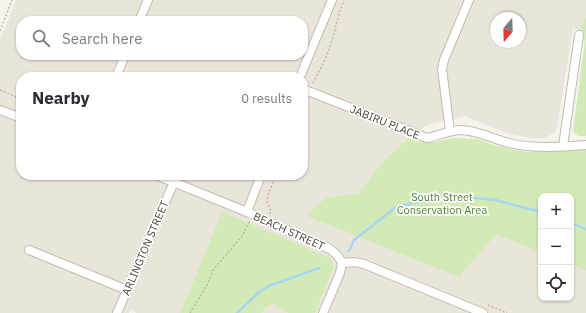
<!DOCTYPE html>
<html lang="en">
<head>
<meta charset="utf-8">
<style>
  body { margin:0; font-family:"IBM Plex Sans",sans-serif; background:#f7f7f7; color:#2b2b33 }
  .controls { position:absolute; right:12px; bottom:12px; display:grid; overflow:hidden; border-radius:8px; box-shadow:0 1px 3px #0004 }
  .controls button { width:36px; height:36px; display:grid; place-items:center; padding:0; border:0; border-bottom:1px solid #e1e1e2; background:#fff; color:#2b2b33; font:20px sans-serif }
  .compass { position:absolute; left:490px; top:12px; width:36px; height:36px; border-radius:50%; background:#fff; box-shadow:0 1px 3px #0004; rotate:199deg }
  .list { margin:0; padding:0; list-style:none }
  h2 { display:flex; justify-content:space-between; align-items:center; height:52px; margin:0; padding:0 16px; font-size:17px }
  h2 small { font-size:13px; font-weight:400; color:#7c7c81 }
  .icon { flex:none; width:22px; height:22px; fill:none; stroke:currentColor; stroke-width:2; stroke-linecap:round; stroke-linejoin:round }
  .map { position:relative; flex:none; width:586px; height:313px; overflow:hidden }
  .search { position:absolute; background:#fff; box-shadow:0 1px 3px #0004; left:16px; top:16px; width:292px; height:44px; display:flex; align-items:center; gap:10px; box-sizing:border-box; padding:0 14px; border-radius:16px; color:#7c7c81; font-size:15px }
  .panel { position:absolute; background:#fff; box-shadow:0 1px 3px #0004; left:16px; top:72px; width:292px; height:108px; border-radius:16px }
  .map>svg:first-child { display:block }
  .residential { fill:#eae5da; fill-rule:evenodd }
  .green { fill:#d2eab5 }
  .lines { fill:none; stroke-linecap:round; stroke-linejoin:round }
  .stream { stroke:#a9d4f2; stroke-width:2.5 }
  .minor-casing { stroke:#c2bbae; stroke-width:10 }
  .path { stroke:#c4b79f; stroke-width:1.5; stroke-dasharray:2 2; stroke-linecap:butt }
  .minor { stroke:#fff; stroke-width:8 }
  .labels { text-anchor:middle; dominant-baseline:central; stroke-width:3.5; stroke-linejoin:round; paint-order:stroke }
  .street-label { font-size:11px; fill:#4b4439; stroke:#fff }
  .park-label { font-size:11px; fill:#4a7f2a; stroke:#fff }
</style>
</head>
<body>
<div class="map">
<svg width="586" height="313" viewBox="0 0 586 313">
  <rect width="100%" height="100%" fill="#f6f3ec"/>
  <!-- residential -->
  <g class="residential">
    <path d="M 16,0 L 586,0 L 586,33 L 573,28 L 557,127 L 555,132 L 545,138 L 532,138 L 508,134 L 465,116 L 433,123 L 425,126 L 409,138 L 382,162 L 358,194 L 327,197 L 496,234 L 541,253 L 541,298 L 571,298 L 571,265 L 586,271 L 586,313 L 315,313 L 334,267 L 222,212 L 180,313 L 137,313 L 130,310 L 129,313 L 0,313 L 0,40 ZM 496,18 L 520,18 L 520,42 L 496,42 ZM 21,21 L 303,21 L 303,55 L 21,55 ZM 21,77 L 303,77 L 303,175 L 21,175 Z"/>
    <path d="M 273,304 L 288,313 L 261,313 L 265,308 Z"/>
  </g>
  <!-- green -->
  <g class="green">
    <path d="M 586,17 L 586,136 L 578,136 L 573,131 L 585,41 L 581,27 Z"/>
    <path d="M 409,138 L 418,141 L 434,142 L 453,138 L 477,139 L 496,146 L 526,152 L 586,149 L 586,271 L 571,265 L 571,196 L 541,196 L 541,253 L 496,234 L 459,277 L 307,216 L 315,207 L 327,197 L 358,194 L 382,162 Z"/>
    <path d="M 222,212 L 330,258 L 334,267 L 315,313 L 288,313 L 273,304 L 265,308 L 261,313 L 180,313 Z"/>
  </g>
  <g class="lines">
    <!-- stream -->
    <g class="stream">
      <path d="M 571,223 L 586,229"/>
      <path d="M 349,251 L 354,240 L 396,207 L 448,195 L 495,200 L 541,212"/>
      <path d="M 237,313 L 259,292 L 269,286 L 319,268"/>
    </g>
    <defs>
      <g id="minor">
        <path d="M 139,21 L 148,0"/>
        <path d="M 116,77 L 125,55"/>
        <path d="M 300,77 L 332,0"/>
        <path d="M 303,89 L 427,138 C 439,136 449,130 462,130 C 479,131 493,139 509,143 C 534,149 561,147 586,145"/>
        <path d="M 0,110 L 21,118"/>
        <path d="M 450,131 L 442,69 L 444,60 L 469,0"/>
        <path d="M 563,146 L 579,35"/>
        <path d="M 156,175 L 247,212 L 328,248 C 335,252 339,256 342,263 L 354,262 L 364,264 L 483,313"/>
        <path d="M 247,212 L 261,175"/>
        <path d="M 29,250 L 127,290"/>
        <path d="M 117,313 L 174,182"/>
        <path d="M 323,313 L 340,273 L 342,263"/>
      </g>
    </defs>
    <!-- minor casing -->
    <use href="#minor" class="minor-casing"/>
    <!-- path -->
    <g class="path">
      <path d="M 0,31 L 12,0"/>
      <path d="M 313,83 C 320,70 327,57 331,43 C 336,29 338,14 344,0"/>
      <path d="M 0,90 L 19,98"/>
      <path d="M 303,113 L 305,109 L 305,99"/>
      <path d="M 270,214 L 271,211 L 267,202 L 268,195 L 276,175"/>
      <path d="M 488,305 L 507,313"/>
      <path d="M 190,313 L 206,287 L 214,269 L 243,235 L 248,223 L 250,222"/>
    </g>
    <!-- minor -->
    <use href="#minor" class="minor"/>
  </g>
  <g class="labels">
    <!-- street labels -->
    <g class="street-label">
      <text transform="translate(385 122) rotate(22)">JABIRU PLACE</text>
      <text transform="translate(289 231) rotate(24)">BEACH STREET</text>
      <text transform="translate(145 248) rotate(-67)">ARLINGTON STREET</text>
    </g>
    <!-- park labels -->
    <g class="park-label">
      <text x="442" y="197">South Street<tspan x="442" dy="13">Conservation Area</tspan></text>
    </g>
  </g>
</svg>
<div class="controls">
<button>+</button>
<button>−</button>
<button><svg class="icon" aria-label="locate" viewBox="0 0 24 24"><circle cx="12" cy="12" r="6"/><path d="M12 2v4M12 18v4M2 12h4M18 12h4"/></svg></button>
</div>
<svg class="compass" viewBox="-18 -18 36 36"><path d="M0-13l5 13h-10z" fill="#e53935"/><path d="M0 13l5-13h-10z" fill="#7c7c81"/></svg>
<div class="search"><svg class="icon" aria-label="search" viewBox="0 0 24 24"><circle cx="10" cy="10" r="6"/><path d="M15 15l6 6"/></svg>Search here</div>
<section class="panel">
<h2>Nearby<small>0 results</small></h2>
<ul class="list">
</ul>
</section>
</div>
</body>
</html>
